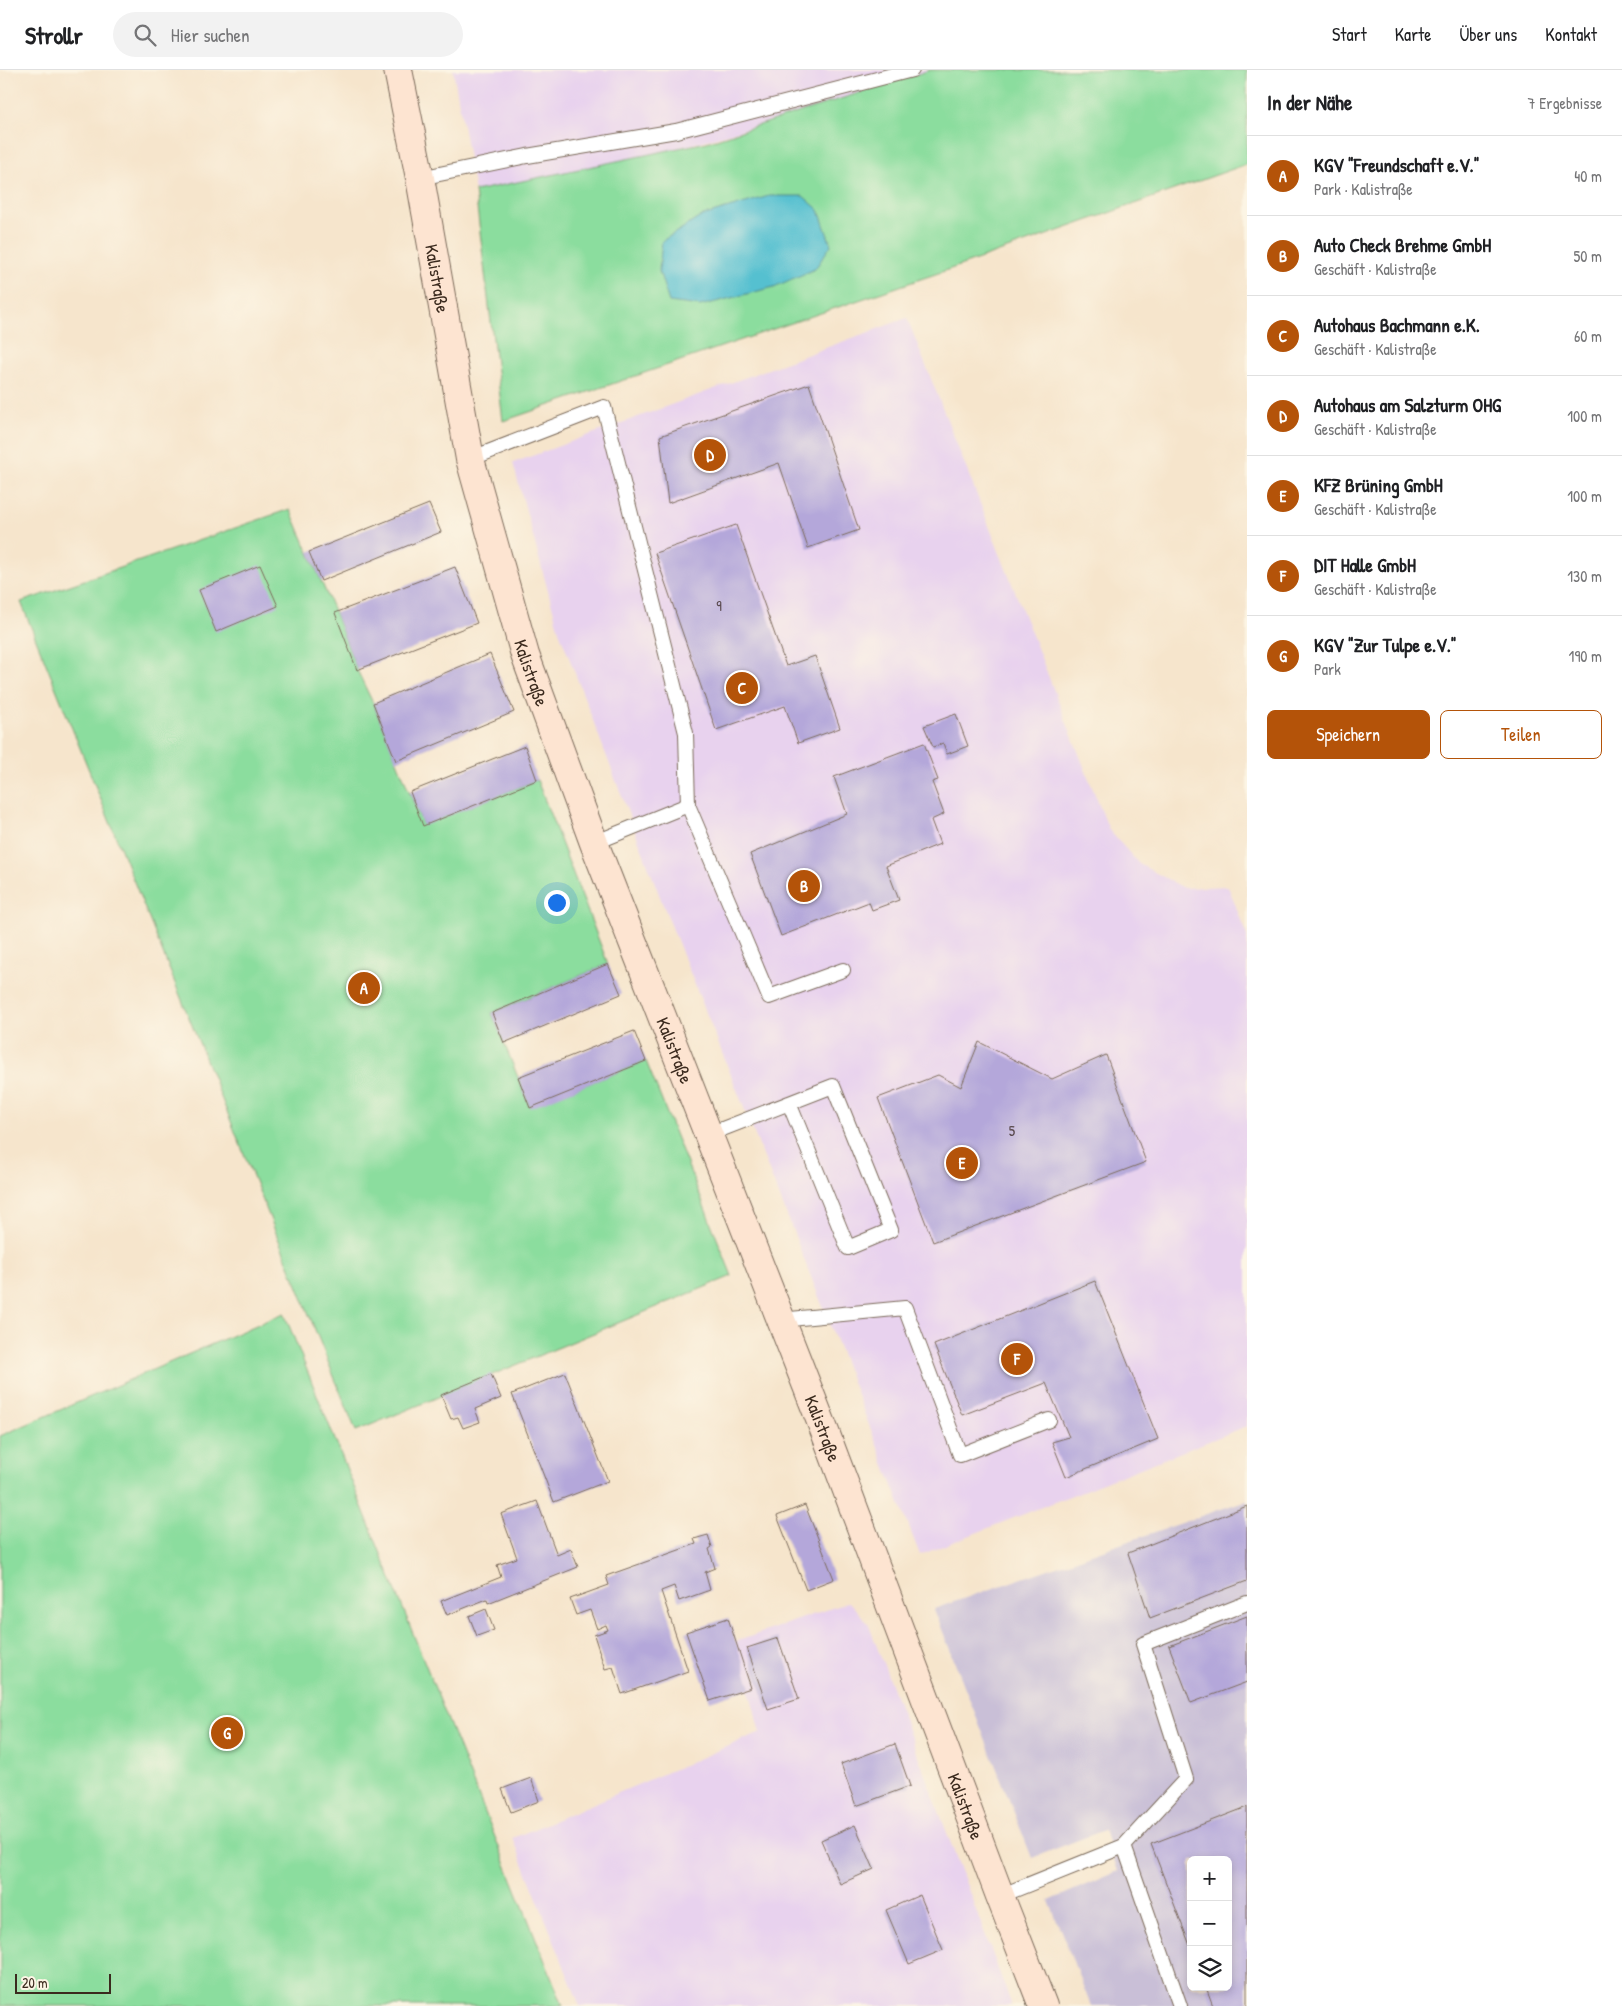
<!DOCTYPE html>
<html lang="de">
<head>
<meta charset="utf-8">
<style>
  body { margin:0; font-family:"Patrick Hand",sans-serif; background:#f2f2f2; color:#202124 }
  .controls { position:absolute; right:15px; bottom:15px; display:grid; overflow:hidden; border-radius:8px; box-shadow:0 2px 8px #0003 }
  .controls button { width:45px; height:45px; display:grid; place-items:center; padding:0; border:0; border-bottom:1px solid #e0e0e0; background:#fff; color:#202124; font:25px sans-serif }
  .scale { position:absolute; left:15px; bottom:12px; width:96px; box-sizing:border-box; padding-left:5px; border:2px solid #3b2a1e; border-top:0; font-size:14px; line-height:18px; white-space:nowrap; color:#3b2a1e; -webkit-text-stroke:4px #fcf5e5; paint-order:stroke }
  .you { position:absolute; left:556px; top:832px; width:18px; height:18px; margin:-12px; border:4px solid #fff; border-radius:50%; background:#1a73e8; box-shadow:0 0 0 8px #1a73e833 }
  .badge { display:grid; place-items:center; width:32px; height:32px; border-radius:50%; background:#b45309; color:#fff; font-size:16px; font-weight:700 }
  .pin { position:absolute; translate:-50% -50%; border:2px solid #fff; box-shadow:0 1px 5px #0006 }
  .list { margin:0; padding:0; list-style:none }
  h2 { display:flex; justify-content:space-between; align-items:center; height:65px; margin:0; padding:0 20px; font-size:21px }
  h2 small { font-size:16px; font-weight:400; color:#757577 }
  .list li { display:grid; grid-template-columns:32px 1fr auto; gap:15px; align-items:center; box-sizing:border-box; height:80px; padding:0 20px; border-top:1px solid #e0e0e0 }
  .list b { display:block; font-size:19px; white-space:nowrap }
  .list p { margin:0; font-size:16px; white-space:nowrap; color:#757577 }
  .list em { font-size:16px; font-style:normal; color:#757577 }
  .actions { display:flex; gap:10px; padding:15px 20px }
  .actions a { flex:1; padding:11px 0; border:1px solid #b45309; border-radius:8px; text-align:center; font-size:18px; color:#b45309 }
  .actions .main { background:#b45309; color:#fff }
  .icon { flex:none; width:28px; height:28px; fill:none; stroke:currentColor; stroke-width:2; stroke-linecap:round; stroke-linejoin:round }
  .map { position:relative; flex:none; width:1247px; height:1936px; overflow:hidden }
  header { display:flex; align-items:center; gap:30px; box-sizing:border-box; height:70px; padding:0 25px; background:#fff; border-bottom:1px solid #e0e0e0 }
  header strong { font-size:24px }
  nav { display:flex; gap:28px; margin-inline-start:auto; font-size:18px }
  .search { width:350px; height:45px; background:#f2f2f2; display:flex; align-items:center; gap:12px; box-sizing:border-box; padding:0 18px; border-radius:28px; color:#757577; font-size:19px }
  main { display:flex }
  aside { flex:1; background:#fff }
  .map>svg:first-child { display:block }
  .built { fill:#e8d2ee }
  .industrial { fill:#c9bfd7; fill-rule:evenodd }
  .green { fill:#8bdd9e; stroke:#63845e }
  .water { fill:#55c0d0; stroke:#487577 }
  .building { fill:#b4a7da }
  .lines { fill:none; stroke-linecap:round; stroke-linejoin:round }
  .lane-casing { stroke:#7c6b5b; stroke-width:16 }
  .secondary-casing { stroke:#7c6b5b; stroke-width:30 }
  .lane { stroke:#fff; stroke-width:14 }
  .secondary { stroke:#fde4d1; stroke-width:28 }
  .labels { text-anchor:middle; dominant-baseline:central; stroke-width:4; stroke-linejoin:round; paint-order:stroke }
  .number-label { font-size:15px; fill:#59494d }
  .street-label { font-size:18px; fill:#3b2a1e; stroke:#fcf5e5 }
</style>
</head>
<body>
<header>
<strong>Strollr</strong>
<div class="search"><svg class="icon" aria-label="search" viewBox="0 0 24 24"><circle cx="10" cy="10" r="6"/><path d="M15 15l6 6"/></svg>Hier suchen</div>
<nav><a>Start</a><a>Karte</a><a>Über uns</a><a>Kontakt</a></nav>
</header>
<main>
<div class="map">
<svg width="1247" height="1936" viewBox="0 0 1247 1936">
  <rect width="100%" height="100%" fill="#fcf5e5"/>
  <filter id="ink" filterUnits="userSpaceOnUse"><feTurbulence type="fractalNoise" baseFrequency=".02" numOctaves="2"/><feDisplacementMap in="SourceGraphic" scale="10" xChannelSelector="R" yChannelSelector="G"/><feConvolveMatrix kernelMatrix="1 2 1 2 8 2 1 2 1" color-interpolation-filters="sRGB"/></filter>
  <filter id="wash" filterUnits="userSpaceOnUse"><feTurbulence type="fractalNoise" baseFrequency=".0096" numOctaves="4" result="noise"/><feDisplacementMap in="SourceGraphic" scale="20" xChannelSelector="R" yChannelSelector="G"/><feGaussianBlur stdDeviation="1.12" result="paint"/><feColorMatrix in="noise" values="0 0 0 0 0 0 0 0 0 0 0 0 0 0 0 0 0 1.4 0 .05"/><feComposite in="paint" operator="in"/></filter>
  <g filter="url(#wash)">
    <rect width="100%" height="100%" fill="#f6e5cc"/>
    <!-- built -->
    <g class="built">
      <path d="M 453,0 L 939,0 L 907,12 L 617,96 L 475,121 Z"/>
      <path d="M 907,248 L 1109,760 L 1139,794 L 1184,818 L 1228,816 L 1247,866 L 1247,1356 L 920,1485 L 786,1143 L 662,832 L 559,561 L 513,393 Z"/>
      <path d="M 849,1532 L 868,1553 L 1012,1936 L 580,1936 L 513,1768 L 761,1662 L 735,1572 Z"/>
    </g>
    <!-- industrial -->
    <path class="industrial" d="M 1247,1430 L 1247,1936 L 1091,1936 L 1049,1831 L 1118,1801 L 1104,1760 L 1032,1788 L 934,1539 ZM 1191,1790 L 1228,1790 L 1228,1917 L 1191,1917 Z"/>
    <!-- green -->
    <g class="green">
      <path d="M 930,0 L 1247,0 L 1247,94 L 962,195 L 503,351 L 475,121 L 707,72 Z"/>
      <path d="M 290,439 L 335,543 L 357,600 L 373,633 L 423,755 L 537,710 L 608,894 L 492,943 L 530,1037 L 646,991 L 732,1206 L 356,1361 L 21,532 Z"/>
      <path d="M 284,1243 L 563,1936 L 0,1936 L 0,1366 Z"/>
    </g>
    <!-- water -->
    <path class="water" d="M 769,126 L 803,126 L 819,140 L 831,175 L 815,199 L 774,217 L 700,236 L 669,232 L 659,201 L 662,171 L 702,146 Z"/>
    <g id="blocks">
      <!-- building -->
      <g class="building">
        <path d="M 809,314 L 859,460 L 808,478 L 779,393 L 668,433 L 660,366 Z"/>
        <path d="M 429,434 L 441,462 L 321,511 L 309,482 Z"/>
        <path d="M 736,455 L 786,596 L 815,586 L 840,658 L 798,673 L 785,636 L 716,660 L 655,483 Z"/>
        <path d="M 260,495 L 278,536 L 216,562 L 199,520 Z"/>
        <path d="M 455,497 L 477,553 L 357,600 L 335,543 Z"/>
        <path d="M 490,584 L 514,642 L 396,691 L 373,633 Z"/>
        <path d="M 956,644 L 968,676 L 947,684 L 943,673 L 933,677 L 924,656 Z"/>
        <path d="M 924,673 L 938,710 L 932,712 L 944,744 L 931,750 L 940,774 L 886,796 L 899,830 L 872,840 L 869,832 L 781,866 L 750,784 L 847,744 L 834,707 Z"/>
        <path d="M 525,676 L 537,710 L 423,756 L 410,722 Z"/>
        <path d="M 608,894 L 621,924 L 504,973 L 492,943 Z"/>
        <path d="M 634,961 L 646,991 L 530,1038 L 518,1007 Z"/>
        <path d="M 979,972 L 1052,1009 L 1106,985 L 1146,1092 L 933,1172 L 878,1028 L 938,1005 L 961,1017 Z"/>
        <path d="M 1095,1211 L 1158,1369 L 1066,1407 L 1052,1372 L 1069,1367 L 1046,1313 L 962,1345 L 934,1275 Z"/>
        <path d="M 565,1303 L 608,1411 L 554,1432 L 512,1324 Z"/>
        <path d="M 491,1304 L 501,1328 L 475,1339 L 480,1352 L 463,1358 L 458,1347 L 451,1349 L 441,1325 Z"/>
        <path d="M 537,1431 L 557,1485 L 571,1479 L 578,1497 L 488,1533 L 487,1529 L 447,1545 L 441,1531 L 501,1507 L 497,1495 L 517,1488 L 501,1444 Z"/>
        <path d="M 805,1435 L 834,1509 L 806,1520 L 777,1446 Z"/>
        <path d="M 1247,1436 L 1247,1511 L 1150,1548 L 1128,1483 Z"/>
        <path d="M 708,1465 L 712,1477 L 709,1479 L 715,1498 L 705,1502 L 710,1520 L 679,1531 L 674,1516 L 661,1521 L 688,1601 L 622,1624 L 613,1597 L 605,1599 L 594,1565 L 608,1560 L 606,1555 L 597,1559 L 590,1540 L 576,1545 L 570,1529 L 609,1515 L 606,1506 L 696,1474 L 694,1469 Z"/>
        <path d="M 486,1539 L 494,1560 L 477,1566 L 469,1546 Z"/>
        <path d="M 1247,1546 L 1247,1612 L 1191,1633 L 1169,1576 Z"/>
        <path d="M 728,1548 L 751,1618 L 710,1631 L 686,1562 Z"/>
        <path d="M 778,1568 L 799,1629 L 768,1639 L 747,1578 Z"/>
        <path d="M 895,1674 L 910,1716 L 856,1736 L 841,1694 Z"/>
        <path d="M 531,1708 L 539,1731 L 511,1742 L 502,1719 Z"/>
        <path d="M 1247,1737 L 1247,1936 L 1213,1936 L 1206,1917 L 1228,1917 L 1228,1790 L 1191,1790 L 1191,1878 L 1151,1774 Z"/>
        <path d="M 855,1755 L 874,1799 L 840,1814 L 821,1770 Z"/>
        <path d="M 920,1825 L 943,1880 L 909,1894 L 886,1840 Z"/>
      </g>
    </g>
  </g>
  <g filter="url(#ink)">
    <use href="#blocks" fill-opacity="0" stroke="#7c6b5b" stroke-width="1"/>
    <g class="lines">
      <defs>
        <g id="lane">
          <path d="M 420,108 L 527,86 L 676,61 L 912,0"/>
          <path d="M 470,389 L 604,337 L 686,663 L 688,735 L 594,773"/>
          <path d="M 688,735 L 769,927 L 843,900"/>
          <path d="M 707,1065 L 833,1016 L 891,1160 L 848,1178 L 789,1033"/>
          <path d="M 780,1250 L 905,1238 L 960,1385 L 1049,1350"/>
          <path d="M 1000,1826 L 1124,1776"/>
          <path d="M 1180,1936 L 1124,1776 L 1186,1709 L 1143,1574 L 1247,1533"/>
        </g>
        <g id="secondary">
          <path id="s1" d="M 398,0 L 420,108 L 470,389 L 525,585 L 594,773 L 825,1362 L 1000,1826 L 1043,1936"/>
        </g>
      </defs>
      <!-- lane casing -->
      <use href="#lane" class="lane-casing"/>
      <!-- secondary casing -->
      <use href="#secondary" class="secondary-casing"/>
      <!-- lane -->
      <use href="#lane" class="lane"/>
      <!-- secondary -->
      <use href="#secondary" class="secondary"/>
    </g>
  </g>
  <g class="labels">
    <!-- number labels -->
    <g class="number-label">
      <text x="719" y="535">9</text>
      <text x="1012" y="1060">5</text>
    </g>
    <!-- street labels -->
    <g class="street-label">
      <text stroke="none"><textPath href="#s1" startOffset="212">Kalistraße</textPath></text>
      <text stroke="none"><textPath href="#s1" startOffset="618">Kalistraße</textPath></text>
      <text stroke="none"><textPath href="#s1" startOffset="1022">Kalistraße</textPath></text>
      <text stroke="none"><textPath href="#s1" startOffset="1428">Kalistraße</textPath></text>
      <text stroke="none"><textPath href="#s1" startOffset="1832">Kalistraße</textPath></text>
    </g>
  </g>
</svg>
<div class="controls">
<button>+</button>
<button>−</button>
<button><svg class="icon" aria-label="layers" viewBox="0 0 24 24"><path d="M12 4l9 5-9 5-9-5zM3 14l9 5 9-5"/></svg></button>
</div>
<div class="scale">20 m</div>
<div class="you"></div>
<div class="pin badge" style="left:364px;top:918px">A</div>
<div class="pin badge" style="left:804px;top:816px">B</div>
<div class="pin badge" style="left:742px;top:618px">C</div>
<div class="pin badge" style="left:710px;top:385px">D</div>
<div class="pin badge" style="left:962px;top:1093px">E</div>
<div class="pin badge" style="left:1017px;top:1289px">F</div>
<div class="pin badge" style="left:227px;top:1663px">G</div>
</div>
<aside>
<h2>In der Nähe<small>7 Ergebnisse</small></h2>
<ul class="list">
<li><span class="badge">A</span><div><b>KGV &quot;Freundschaft e.V.&quot;</b><p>Park · Kalistraße</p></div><em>40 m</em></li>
<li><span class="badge">B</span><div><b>Auto Check Brehme GmbH</b><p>Geschäft · Kalistraße</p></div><em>50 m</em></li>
<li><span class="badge">C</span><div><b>Autohaus Bachmann e.K.</b><p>Geschäft · Kalistraße</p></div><em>60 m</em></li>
<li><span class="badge">D</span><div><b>Autohaus am Salzturm OHG</b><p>Geschäft · Kalistraße</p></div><em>100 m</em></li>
<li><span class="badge">E</span><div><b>KFZ Brüning GmbH</b><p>Geschäft · Kalistraße</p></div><em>100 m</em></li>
<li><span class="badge">F</span><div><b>DIT Halle GmbH</b><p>Geschäft · Kalistraße</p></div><em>130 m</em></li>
<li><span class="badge">G</span><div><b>KGV &quot;Zur Tulpe e.V.&quot;</b><p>Park</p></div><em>190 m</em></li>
</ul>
<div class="actions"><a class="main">Speichern</a><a>Teilen</a></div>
</aside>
</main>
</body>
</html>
